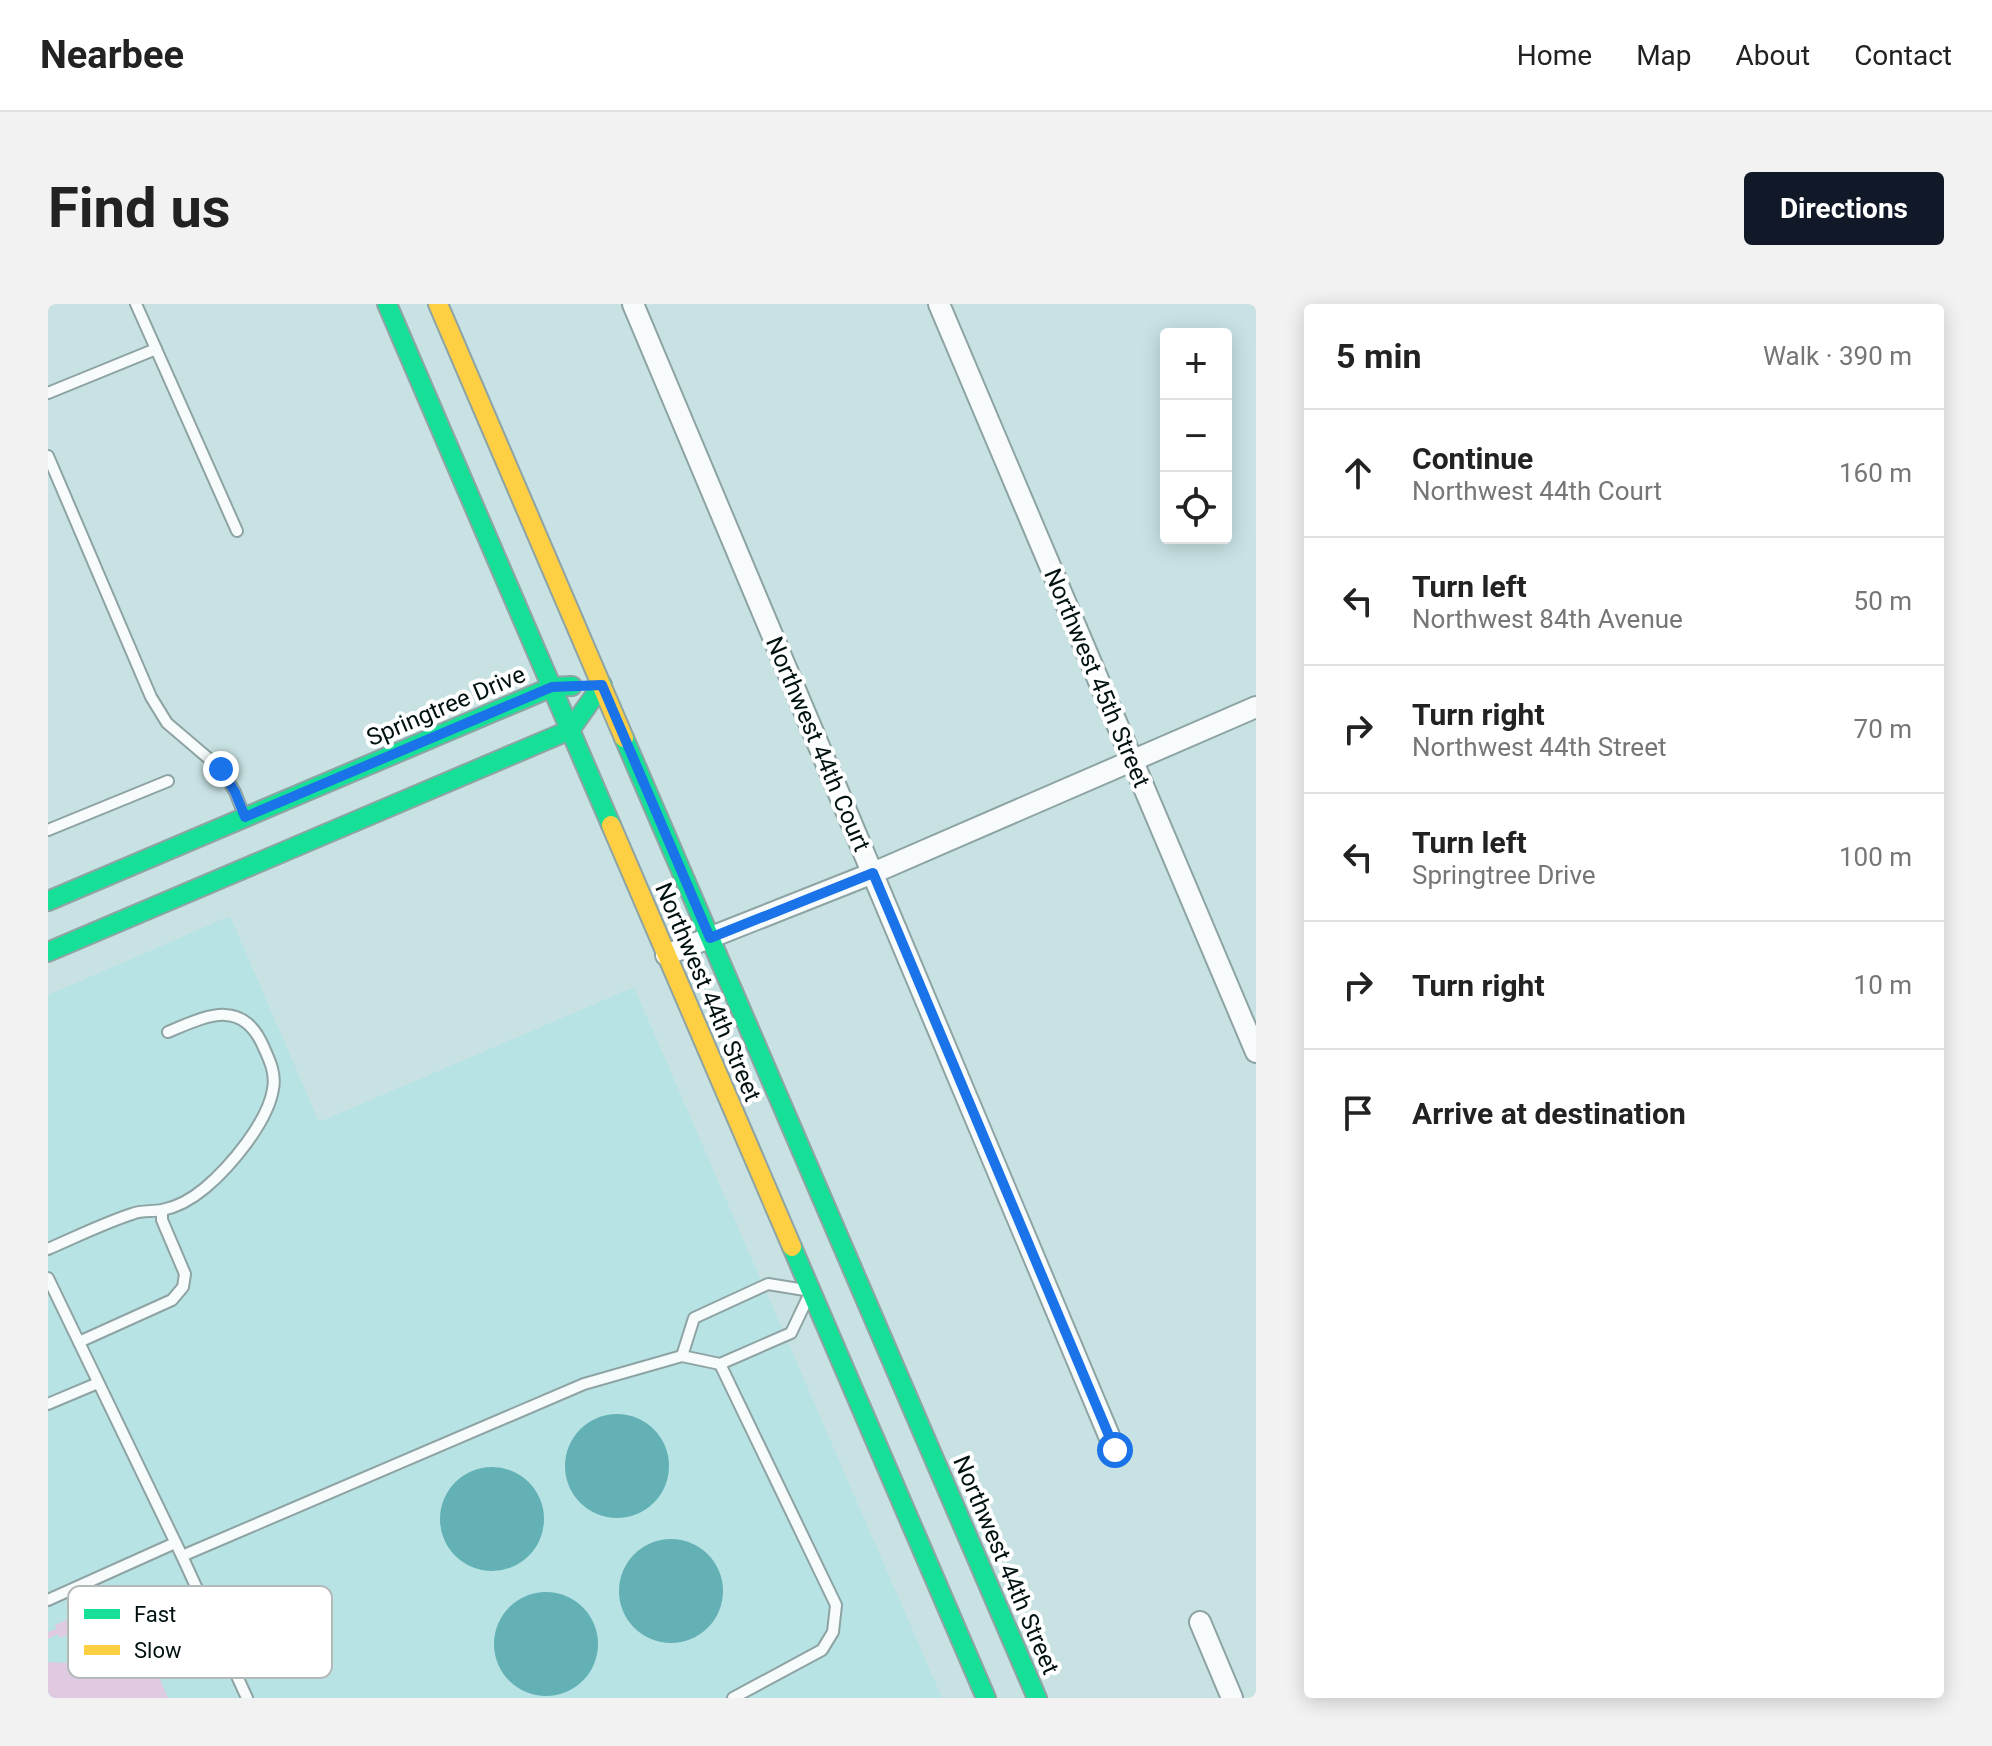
<!DOCTYPE html>
<html lang="en">
<head>
<meta charset="utf-8">
<style>
  body { margin:0; font-family:Roboto,sans-serif; background:#f2f2f2; color:#222 }
  .controls { position:absolute; right:24px; top:24px; display:grid; overflow:hidden; border-radius:8px; box-shadow:0 4px 20px #0003 }
  .controls button { width:72px; height:72px; display:grid; place-items:center; padding:0; border:0; border-bottom:2px solid #e0e0e0; background:#fff; color:#222; font:40px sans-serif }
  .stop { position:absolute; width:24px; height:24px; margin:-18px; border:6px solid #1a73e8; border-radius:50%; background:#fff }
  .stop.end { background:#1a73e8; border-color:#fff; box-shadow:0 2px 8px #0008 }
  .list { margin:0; padding:0; list-style:none }
  h2 { display:flex; justify-content:space-between; align-items:center; height:104px; margin:0; padding:0 32px; font-size:34px }
  h2 small { font-size:26px; font-weight:400; color:#767676 }
  .list li { display:grid; grid-template-columns:52px 1fr auto; gap:24px; align-items:center; box-sizing:border-box; height:128px; padding:0 32px; border-top:2px solid #e0e0e0 }
  .list b { display:block; font-size:30px; white-space:nowrap }
  .list p { margin:0; font-size:26px; white-space:nowrap; color:#767676 }
  .list em { font-size:26px; font-style:normal; color:#767676 }
  .icon { flex:none; width:44px; height:44px; fill:none; stroke:currentColor; stroke-width:2; stroke-linecap:round; stroke-linejoin:round }
  .map { position:relative; flex:none; width:1208px; height:1394px; overflow:hidden; border-radius:8px }
  header { display:flex; align-items:center; gap:48px; box-sizing:border-box; height:112px; padding:0 40px; background:#fff; border-bottom:2px solid #e0e0e0 }
  header strong { font-size:38px }
  nav { display:flex; gap:44px; margin-inline-start:auto; font-size:28px }
  .intro { display:flex; align-items:center; justify-content:space-between; box-sizing:border-box; height:192px; padding:0 48px }
  h1 { margin:0; font-size:56px }
  .button { padding:20px 36px; border-radius:8px; background:#111827; color:#fff; font-size:28px; font-weight:700 }
  main { display:flex; gap:48px; padding:0 48px }
  aside { flex:1; background:#fff; border-radius:8px; box-shadow:0 4px 20px #0003 }
  .map>svg:first-child { display:block }
  .built { fill:#b8e3e5 }
  .green { fill:#dfcae1 }
  .water { fill:#63b1b4 }
  .lines { fill:none; stroke-linecap:round; stroke-linejoin:round }
  .lane-casing { stroke:#8ea3a3; stroke-width:14 }
  .street-casing { stroke:#8ea3a3; stroke-width:24 }
  .fast-casing { stroke:#8ea3a3; stroke-width:22 }
  .slow-casing { stroke:#8ea3a3; stroke-width:22 }
  .lane { stroke:#f7fbfb; stroke-width:10 }
  .street { stroke:#f7fbfb; stroke-width:20 }
  .fast { stroke:#16e098; stroke-width:18 }
  .slow { stroke:#ffcf43; stroke-width:18 }
  .route { stroke:#1a73e8; stroke-width:10 }
  .labels { text-anchor:middle; dominant-baseline:central; stroke-width:8; stroke-linejoin:round; paint-order:stroke }
  .street-label { font-size:24px; fill:#011111; stroke:#fff }
  .key { fill:#fff; stroke:#b3b8b8; stroke-width:2 }
  .key-label { font-size:22px; fill:#011111 }
</style>
</head>
<body>
<header>
<strong>Nearbee</strong>
<nav><a>Home</a><a>Map</a><a>About</a><a>Contact</a></nav>
</header>
<div class="intro"><h1>Find us</h1><a class="button">Directions</a></div>
<main>
<div class="map">
<svg width="1208" height="1394" viewBox="0 0 1208 1394">
  <rect width="100%" height="100%" fill="#c8e2e3"/>
  <!-- built -->
  <path class="built" d="M 182,612 L 271,818 L 586,683 L 894,1394 L 0,1394 L 0,691 Z"/>
  <!-- green -->
  <g class="green">
    <path d="M 45,1304 L 51,1317 L 12,1334 L 10,1330 L 0,1335 L 0,1328 L 8,1325 L 7,1321 Z"/>
    <path d="M 84,1309 L 120,1394 L 0,1394 L 0,1358 L 24,1359 L 69,1372 L 49,1324 Z"/>
  </g>
  <!-- water -->
  <g class="water">
    <circle cx="569" cy="1162" r="52"/>
    <circle cx="444" cy="1215" r="52"/>
    <circle cx="623" cy="1287" r="52"/>
    <circle cx="498" cy="1340" r="52"/>
  </g>
  <g class="lines">
    <defs>
      <g id="lane">
        <path d="M 88,0 L 189,227"/>
        <path d="M 0,89 L 108,45"/>
        <path d="M 0,152 L 103,393 L 119,419 L 173,465 L 187,488 L 196,511"/>
        <path d="M 0,526 L 120,477"/>
        <path d="M 0,945 C 28,933 56,919 84,910 C 94,906 104,908 114,906 C 130,903 145,894 157,884 C 182,863 220,818 225,785 C 228,770 222,757 216,744 C 195,693 158,712 120,728"/>
        <path d="M 0,974 L 134,1252"/>
        <path d="M 720,980 L 763,987 L 743,1029 L 672,1060 L 634,1052 L 646,1014 Z"/>
        <path d="M 31,1038 L 124,996 L 135,983 L 137,970 L 114,916 L 114,906"/>
        <path d="M 672,1060 L 788,1301 L 785,1328 L 774,1346 L 685,1394"/>
        <path d="M 0,1100 L 50,1079"/>
        <path d="M 0,1296 L 127,1239"/>
        <path d="M 199,1394 L 134,1252 L 536,1080 L 634,1052"/>
      </g>
      <g id="street">
        <path d="M 585,0 L 1067,1146"/>
        <path d="M 891,0 L 1208,748"/>
        <path d="M 618,651 L 825,569 L 1208,403"/>
        <path d="M 1152,1318 L 1184,1394"/>
      </g>
      <g id="fast">
        <path d="M 339,0 L 563,521"/>
        <path d="M 576,434 L 989,1394"/>
        <path d="M 0,597 L 504,383 L 524,382"/>
        <path d="M 0,648 L 522,426 L 554,381"/>
        <path d="M 744,943 L 938,1394"/>
      </g>
      <g id="slow">
        <path d="M 390,0 L 576,434"/>
        <path d="M 563,521 L 744,943"/>
      </g>
    </defs>
    <!-- lane casing -->
    <use href="#lane" class="lane-casing"/>
    <!-- street casing -->
    <use href="#street" class="street-casing"/>
    <!-- fast casing -->
    <use href="#fast" class="fast-casing"/>
    <!-- slow casing -->
    <use href="#slow" class="slow-casing"/>
    <!-- lane -->
    <use href="#lane" class="lane"/>
    <!-- street -->
    <use href="#street" class="street"/>
    <!-- fast -->
    <use href="#fast" class="fast"/>
    <!-- slow -->
    <use href="#slow" class="slow"/>
  </g>
  <g class="lines">
    <!-- route -->
    <path class="route" d="M 173,465 L 187,488 L 197,513 L 504,383 L 554,381 L 662,634 L 825,569 L 1067,1146"/>
  </g>
  <g class="labels">
    <!-- street labels -->
    <g class="street-label">
      <text transform="translate(1049 374) rotate(67)">Northwest 45th Street</text>
      <text transform="translate(398 402) rotate(-23)">Springtree Drive</text>
      <text transform="translate(770 440) rotate(67)">Northwest 44th Court</text>
      <text transform="translate(660 688) rotate(67)">Northwest 44th Street</text>
      <text transform="translate(958 1261) rotate(67)">Northwest 44th Street</text>
    </g>
  </g>
  <!-- legend -->
  <rect x="20" y="1282" width="264" height="92" rx="12" class="key"/>
  <rect x="36" y="1305" width="36" height="10" fill="#16e098"/>
  <rect x="36" y="1341" width="36" height="10" fill="#ffcf43"/>
  <g class="key-label">
    <text x="86" y="1318">Fast</text>
    <text x="86" y="1354">Slow</text>
  </g>
</svg>
<div class="controls">
<button>+</button>
<button>−</button>
<button><svg class="icon" aria-label="locate" viewBox="0 0 24 24"><circle cx="12" cy="12" r="6"/><path d="M12 2v4M12 18v4M2 12h4M18 12h4"/></svg></button>
</div>
<div class="stop" style="left:1067px;top:1146px"></div>
<div class="stop end" style="left:173px;top:465px"></div>
</div>
<aside>
<h2>5 min<small>Walk · 390 m</small></h2>
<ul class="list">
<li><svg class="icon" aria-label="ahead" viewBox="0 0 24 24"><path d="M12 20V5M6 11l6-6 6 6"/></svg><div><b>Continue</b><p>Northwest 44th Court</p></div><em>160 m</em></li>
<li><svg class="icon" aria-label="left" viewBox="0 0 24 24"><path d="M17 20v-9H6M10 6l-5 5 5 5"/></svg><div><b>Turn left</b><p>Northwest 84th Avenue</p></div><em>50 m</em></li>
<li><svg class="icon" aria-label="right" viewBox="0 0 24 24"><path d="M7 20v-9h11M14 6l5 5-5 5"/></svg><div><b>Turn right</b><p>Northwest 44th Street</p></div><em>70 m</em></li>
<li><svg class="icon" aria-label="left" viewBox="0 0 24 24"><path d="M17 20v-9H6M10 6l-5 5 5 5"/></svg><div><b>Turn left</b><p>Springtree Drive</p></div><em>100 m</em></li>
<li><svg class="icon" aria-label="right" viewBox="0 0 24 24"><path d="M7 20v-9h11M14 6l5 5-5 5"/></svg><div><b>Turn right</b></div><em>10 m</em></li>
<li><svg class="icon" aria-label="arrive" viewBox="0 0 24 24"><path d="M6 21V4h12l-3 4 3 4H6"/></svg><div><b>Arrive at destination</b></div></li>
</ul>
</aside>
</main>
</body>
</html>
